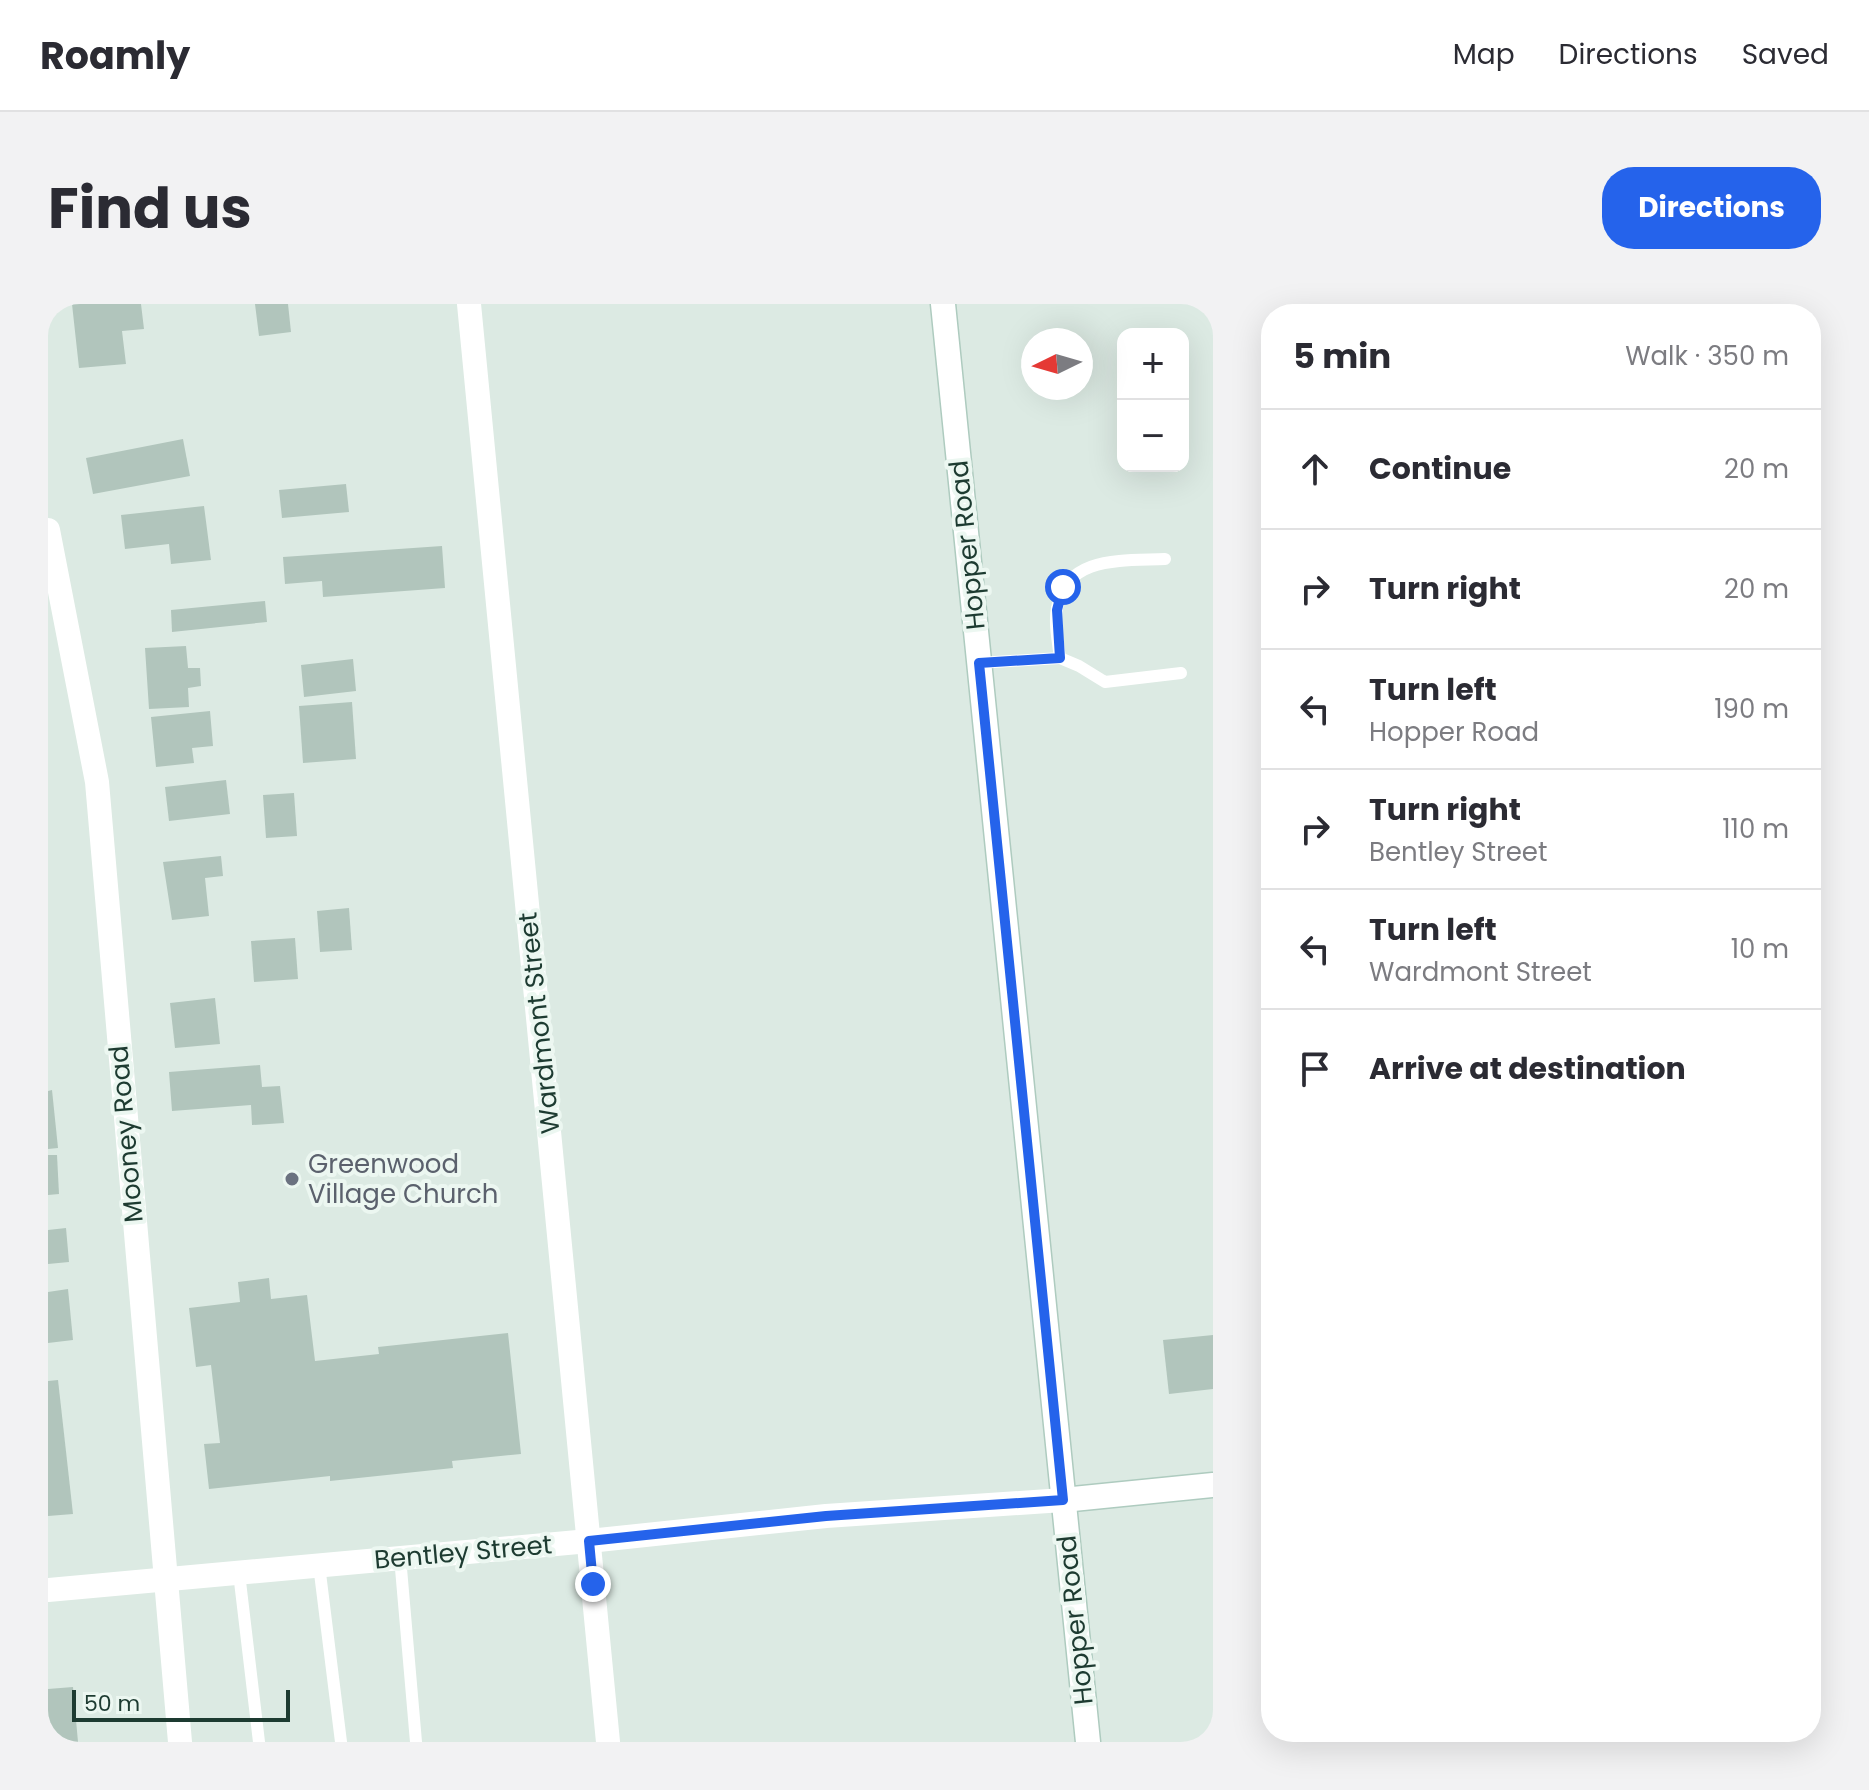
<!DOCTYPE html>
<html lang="en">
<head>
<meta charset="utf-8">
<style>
  body { margin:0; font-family:Poppins,sans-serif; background:#f2f2f3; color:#2b2b33 }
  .controls { position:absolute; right:24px; top:24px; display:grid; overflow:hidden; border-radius:16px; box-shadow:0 8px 32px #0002 }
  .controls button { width:72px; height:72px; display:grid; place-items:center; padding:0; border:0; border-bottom:2px solid #e1e1e2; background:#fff; color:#2b2b33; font:40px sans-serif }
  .compass { position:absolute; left:973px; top:24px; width:72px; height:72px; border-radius:50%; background:#fff; box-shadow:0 8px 32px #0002; rotate:265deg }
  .scale { position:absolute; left:24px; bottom:20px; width:218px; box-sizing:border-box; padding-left:8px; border:4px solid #1d3b31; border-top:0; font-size:22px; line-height:28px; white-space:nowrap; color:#1d3b31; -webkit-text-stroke:6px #ecf7f1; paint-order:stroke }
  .stop { position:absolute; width:24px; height:24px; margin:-18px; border:6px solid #2563eb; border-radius:50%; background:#fff }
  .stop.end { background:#2563eb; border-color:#fff; box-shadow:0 2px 8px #0008 }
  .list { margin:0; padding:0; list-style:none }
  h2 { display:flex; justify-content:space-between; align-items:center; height:104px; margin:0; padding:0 32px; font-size:34px }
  h2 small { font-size:26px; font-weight:400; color:#7c7c81 }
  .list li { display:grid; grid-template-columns:52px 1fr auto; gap:24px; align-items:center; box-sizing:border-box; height:120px; padding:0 32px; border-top:2px solid #e1e1e2 }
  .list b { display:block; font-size:30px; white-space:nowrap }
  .list p { margin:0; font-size:26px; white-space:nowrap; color:#7c7c81 }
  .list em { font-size:26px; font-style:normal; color:#7c7c81 }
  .icon { flex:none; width:44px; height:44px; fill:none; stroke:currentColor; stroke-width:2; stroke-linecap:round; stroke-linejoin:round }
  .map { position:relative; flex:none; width:1165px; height:1438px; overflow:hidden; border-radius:32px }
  header { display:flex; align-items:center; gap:48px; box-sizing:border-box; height:112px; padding:0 40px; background:#fff; border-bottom:2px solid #e1e1e2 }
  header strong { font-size:38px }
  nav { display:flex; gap:44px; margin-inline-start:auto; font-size:28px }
  .intro { display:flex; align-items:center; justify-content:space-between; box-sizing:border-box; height:192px; padding:0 48px }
  h1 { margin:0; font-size:56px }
  .button { padding:20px 36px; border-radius:32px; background:#2563eb; color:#fff; font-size:28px; font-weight:700 }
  main { display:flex; gap:48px; padding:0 48px }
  aside { flex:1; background:#fff; border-radius:32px; box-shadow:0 8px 32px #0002 }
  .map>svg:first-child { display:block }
  .building { fill:#b1c5bc }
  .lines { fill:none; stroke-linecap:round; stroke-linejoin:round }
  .secondary-casing { stroke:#aecbbf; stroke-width:27 }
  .lane { stroke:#fff; stroke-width:12 }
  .street { stroke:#fff; stroke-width:24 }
  .secondary { stroke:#fff; stroke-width:24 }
  .route { stroke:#2563eb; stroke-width:10 }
  .worship-dot { fill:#6b7280; stroke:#ecf7f1; stroke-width:3 }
  .labels { text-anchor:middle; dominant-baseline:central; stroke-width:8; stroke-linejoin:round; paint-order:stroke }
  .street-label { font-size:26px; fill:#1d3b31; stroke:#ecf7f1 }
  .worship-label { font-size:26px; fill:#5b616d; stroke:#ecf7f1; text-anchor:start }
</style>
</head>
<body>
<header>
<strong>Roamly</strong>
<nav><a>Map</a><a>Directions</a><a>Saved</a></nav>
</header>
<div class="intro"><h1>Find us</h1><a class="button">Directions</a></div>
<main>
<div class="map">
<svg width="1165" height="1438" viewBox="0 0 1165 1438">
  <rect width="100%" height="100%" fill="#dceae3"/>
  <!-- building -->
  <g class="building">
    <path d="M 24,0 L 93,0 L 96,25 L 74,27 L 78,60 L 31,64 Z"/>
    <path d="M 207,0 L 240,0 L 243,28 L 211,32 Z"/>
    <path d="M 135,135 L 142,172 L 45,190 L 38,154 Z"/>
    <path d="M 298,180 L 301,208 L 234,214 L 231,186 Z"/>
    <path d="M 156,202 L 163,256 L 123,260 L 121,240 L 77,245 L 73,211 Z"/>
    <path d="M 394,242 L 397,284 L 275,293 L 274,277 L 237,280 L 235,253 Z"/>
    <path d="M 217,297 L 219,318 L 124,328 L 123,306 Z"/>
    <path d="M 138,342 L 140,364 L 152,364 L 153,382 L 140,384 L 141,403 L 101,405 L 97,344 Z"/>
    <path d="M 305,355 L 308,387 L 256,393 L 253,361 Z"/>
    <path d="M 304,398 L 308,455 L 255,459 L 251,402 Z"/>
    <path d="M 162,407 L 165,442 L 144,444 L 146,459 L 108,463 L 103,413 Z"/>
    <path d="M 178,476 L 182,510 L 121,517 L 117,483 Z"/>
    <path d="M 246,489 L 249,532 L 218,534 L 215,491 Z"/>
    <path d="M 173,552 L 175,572 L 157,574 L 161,612 L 124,616 L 115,558 Z"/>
    <path d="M 301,604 L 304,646 L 272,648 L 269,607 Z"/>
    <path d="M 247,634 L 250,675 L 206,678 L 203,637 Z"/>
    <path d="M 167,694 L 172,740 L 127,744 L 122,699 Z"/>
    <path d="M 212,761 L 214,783 L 232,782 L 236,819 L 204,821 L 203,801 L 124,807 L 121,768 Z"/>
    <path d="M 4,786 L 10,844 L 0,845 L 0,787 Z"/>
    <path d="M 0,851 L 9,851 L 11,890 L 0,891 Z"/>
    <path d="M 18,924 L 21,958 L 0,960 L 0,926 Z"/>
    <path d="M 221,974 L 223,995 L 259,991 L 267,1057 L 331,1050 L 330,1043 L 460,1029 L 473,1150 L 404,1157 L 405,1164 L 282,1177 L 282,1172 L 161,1185 L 156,1140 L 172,1139 L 163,1061 L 148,1063 L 141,1004 L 192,998 L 190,978 Z"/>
    <path d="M 20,985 L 25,1036 L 0,1039 L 0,988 Z"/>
    <path d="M 1165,1031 L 1165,1085 L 1121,1090 L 1115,1036 Z"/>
    <path d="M 10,1076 L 25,1210 L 0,1212 L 0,1077 Z"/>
    <path d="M 25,1383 L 30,1438 L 0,1438 L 0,1385 Z"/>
  </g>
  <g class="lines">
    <defs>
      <g id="secondary">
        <path d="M 895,0 L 1040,1438"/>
        <path d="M 1015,1196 L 1165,1181"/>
      </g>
    </defs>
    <!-- secondary casing -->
    <use href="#secondary" class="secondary-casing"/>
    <!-- lane -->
    <g class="lane">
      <path d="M 1012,354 L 1031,362 L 1057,378 L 1133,369"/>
      <path d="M 931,359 L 1012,354 C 1010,338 1006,319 1009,304 C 1018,251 1075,257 1117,255"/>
      <path d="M 352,1253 L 368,1438"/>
      <path d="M 271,1261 L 293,1438"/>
      <path d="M 191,1269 L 211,1438"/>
    </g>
    <!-- street -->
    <g class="street">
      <path d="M 421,0 L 560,1438"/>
      <path d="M 0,226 L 49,478 L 132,1438"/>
      <path d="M 0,1286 L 541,1237 L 778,1212 L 1015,1196"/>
    </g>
    <!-- secondary -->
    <use href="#secondary" class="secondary"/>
  </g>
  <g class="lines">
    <!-- route -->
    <path class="route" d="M 545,1280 L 541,1237 L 778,1212 L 1015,1196 L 931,359 L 1012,354 L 1009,306 L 1015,283"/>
  </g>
  <!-- markers -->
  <circle class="worship-dot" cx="244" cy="875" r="8"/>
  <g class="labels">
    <!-- street labels -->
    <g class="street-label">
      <text transform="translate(919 241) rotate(-96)">Hopper Road</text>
      <text transform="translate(491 719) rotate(-96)">Wardmont Street</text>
      <text transform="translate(78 830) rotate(-95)">Mooney Road</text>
      <text transform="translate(415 1248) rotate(-5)">Bentley Street</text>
      <text transform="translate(1027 1316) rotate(-96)">Hopper Road</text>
    </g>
    <!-- worship labels -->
    <g class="worship-label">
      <text x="260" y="860">Greenwood<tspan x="260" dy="30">Village Church</tspan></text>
    </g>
  </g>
</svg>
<div class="controls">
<button>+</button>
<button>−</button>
</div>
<svg class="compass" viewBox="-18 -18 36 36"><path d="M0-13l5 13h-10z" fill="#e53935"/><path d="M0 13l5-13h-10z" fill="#7c7c81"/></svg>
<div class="scale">50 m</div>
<div class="stop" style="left:1015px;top:283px"></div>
<div class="stop end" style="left:545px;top:1280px"></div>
</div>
<aside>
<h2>5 min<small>Walk · 350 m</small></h2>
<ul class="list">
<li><svg class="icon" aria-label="ahead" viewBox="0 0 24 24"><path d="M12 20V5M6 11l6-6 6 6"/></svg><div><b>Continue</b></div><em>20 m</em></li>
<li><svg class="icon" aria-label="right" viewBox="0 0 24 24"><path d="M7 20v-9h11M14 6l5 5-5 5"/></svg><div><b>Turn right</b></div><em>20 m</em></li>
<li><svg class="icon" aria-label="left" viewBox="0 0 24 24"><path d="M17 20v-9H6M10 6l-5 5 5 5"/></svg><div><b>Turn left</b><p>Hopper Road</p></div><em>190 m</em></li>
<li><svg class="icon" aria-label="right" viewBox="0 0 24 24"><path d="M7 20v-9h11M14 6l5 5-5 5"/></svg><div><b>Turn right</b><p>Bentley Street</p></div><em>110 m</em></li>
<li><svg class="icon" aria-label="left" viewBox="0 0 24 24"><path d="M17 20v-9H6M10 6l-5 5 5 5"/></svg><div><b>Turn left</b><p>Wardmont Street</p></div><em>10 m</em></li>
<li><svg class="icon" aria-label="arrive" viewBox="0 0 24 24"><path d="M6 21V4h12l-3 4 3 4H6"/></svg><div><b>Arrive at destination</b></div></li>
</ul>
</aside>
</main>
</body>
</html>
